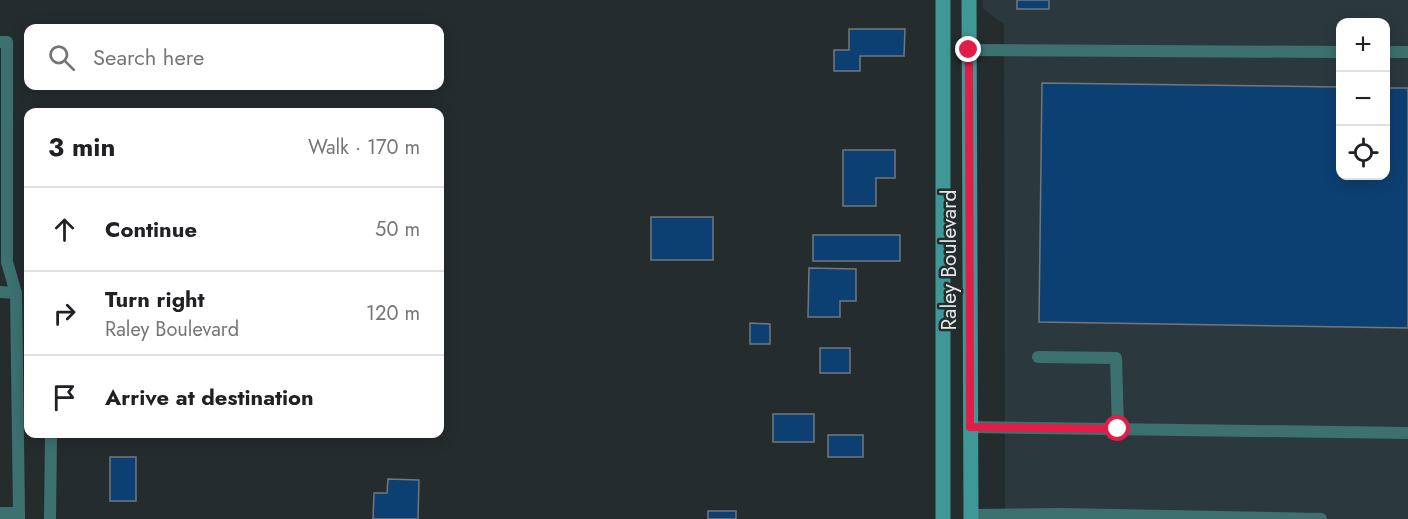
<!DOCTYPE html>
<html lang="en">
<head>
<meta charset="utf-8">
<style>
  body { margin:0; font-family:Jost,sans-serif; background:#f6f6f6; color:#202124 }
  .controls { position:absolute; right:18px; top:18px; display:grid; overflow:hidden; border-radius:12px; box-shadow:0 3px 15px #0003 }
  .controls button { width:54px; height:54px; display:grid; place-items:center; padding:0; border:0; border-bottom:2px solid #e0e0e0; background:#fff; color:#202124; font:30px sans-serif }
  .stop { position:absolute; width:18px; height:18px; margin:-14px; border:4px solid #e11d48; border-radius:50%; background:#fff }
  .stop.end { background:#e11d48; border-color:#fff; box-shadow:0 2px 6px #0008 }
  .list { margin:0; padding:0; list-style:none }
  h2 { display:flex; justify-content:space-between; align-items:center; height:78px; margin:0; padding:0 24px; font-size:26px }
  h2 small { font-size:20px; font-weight:400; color:#757577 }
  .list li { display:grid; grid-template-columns:39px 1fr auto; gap:18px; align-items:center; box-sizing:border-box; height:84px; padding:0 24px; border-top:2px solid #e0e0e0 }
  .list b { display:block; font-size:22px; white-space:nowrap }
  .list p { margin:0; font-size:20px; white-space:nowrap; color:#757577 }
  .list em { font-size:20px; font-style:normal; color:#757577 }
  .icon { flex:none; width:33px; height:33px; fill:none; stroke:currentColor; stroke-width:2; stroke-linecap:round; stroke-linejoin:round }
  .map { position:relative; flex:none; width:1408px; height:519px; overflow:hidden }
  .search { position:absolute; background:#fff; box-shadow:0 3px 15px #0003; left:24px; top:24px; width:420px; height:66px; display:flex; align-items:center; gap:15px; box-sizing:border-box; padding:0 21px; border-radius:12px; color:#757577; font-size:22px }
  .panel { position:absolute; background:#fff; box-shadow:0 3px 15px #0003; left:24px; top:108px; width:420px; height:330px; border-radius:12px }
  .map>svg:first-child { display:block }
  .built { fill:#2b393e; fill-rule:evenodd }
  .building { fill:#0c4072; stroke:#72777c; stroke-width:1.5 }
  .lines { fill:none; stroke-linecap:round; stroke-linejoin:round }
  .lane { stroke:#3d716f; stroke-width:12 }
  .secondary { stroke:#3f9896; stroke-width:15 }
  .route { stroke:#e11d48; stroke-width:8 }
  .labels { text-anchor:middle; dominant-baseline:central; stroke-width:5; stroke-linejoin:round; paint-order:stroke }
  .street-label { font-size:21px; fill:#e5e9eb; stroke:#252c2e }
</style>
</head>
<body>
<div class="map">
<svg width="1408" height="519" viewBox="0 0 1408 519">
  <rect width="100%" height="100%" fill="#252c2e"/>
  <!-- built -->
  <path class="built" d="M 983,0 L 1408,0 L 1408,519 L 1005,519 L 1004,24 L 983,9 ZM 1340,22 L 1386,22 L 1386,176 L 1340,176 Z"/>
  <!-- building -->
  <g class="building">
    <rect x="1017" y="0" width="32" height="9"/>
    <path d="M 849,29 L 905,29 L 904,56 L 860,56 L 860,71 L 834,71 L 834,50 L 849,50 Z"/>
    <path d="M 1042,83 L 1340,87 L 1340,176 L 1386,176 L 1386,88 L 1408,88 L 1408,328 L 1039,322 Z"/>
    <path d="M 843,150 L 895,150 L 895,178 L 876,178 L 876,206 L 843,206 Z"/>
    <rect x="651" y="217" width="62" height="43"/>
    <rect x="813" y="235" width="87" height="26"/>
    <path d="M 809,268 L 856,269 L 856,301 L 840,301 L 840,317 L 808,317 Z"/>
    <path d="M 750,323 L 770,324 L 770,344 L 750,344 Z"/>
    <rect x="820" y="348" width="30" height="25"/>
    <rect x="773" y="414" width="41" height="28"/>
    <rect x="828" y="435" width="35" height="22"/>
    <rect x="110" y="457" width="26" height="44"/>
    <path d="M 388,479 L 419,480 L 418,519 L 373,519 L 374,493 L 387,493 Z"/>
    <rect x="708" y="511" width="28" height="8"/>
  </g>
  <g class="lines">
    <!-- lane -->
    <g class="lane">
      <path d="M 0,42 L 7,42 L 7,262 L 16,293 L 19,513"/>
      <path d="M 969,50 L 1340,52"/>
      <path d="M 1386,52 L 1408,52"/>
      <path d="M 0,292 L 16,293"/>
      <path d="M 1038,357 L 1116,358 L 1118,429"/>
      <path d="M 970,427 L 1408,433"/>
      <path d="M 0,513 L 19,513 L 19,519"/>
      <path d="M 971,515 L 1062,514 L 1321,519"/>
      <path d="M 50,519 L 51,434"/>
    </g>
    <!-- secondary -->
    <g class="secondary">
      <path d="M 943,0 L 943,519"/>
      <path d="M 969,0 L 971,519"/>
    </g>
  </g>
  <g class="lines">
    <!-- route -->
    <path class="route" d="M 969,50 L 970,427 L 1118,429"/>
  </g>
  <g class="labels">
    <!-- street labels -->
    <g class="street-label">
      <text transform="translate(949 260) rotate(-90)">Raley Boulevard</text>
    </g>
  </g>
</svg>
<div class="controls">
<button>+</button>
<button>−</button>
<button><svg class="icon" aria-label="locate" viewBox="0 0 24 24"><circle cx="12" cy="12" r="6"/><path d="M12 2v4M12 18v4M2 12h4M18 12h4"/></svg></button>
</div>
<div class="stop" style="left:1118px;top:429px"></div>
<div class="stop end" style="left:969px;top:50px"></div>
<div class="search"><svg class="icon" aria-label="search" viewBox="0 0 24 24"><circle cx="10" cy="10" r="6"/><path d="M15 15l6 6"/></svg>Search here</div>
<section class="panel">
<h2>3 min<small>Walk · 170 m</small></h2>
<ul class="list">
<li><svg class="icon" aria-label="ahead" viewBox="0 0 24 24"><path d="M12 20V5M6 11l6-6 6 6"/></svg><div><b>Continue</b></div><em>50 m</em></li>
<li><svg class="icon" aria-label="right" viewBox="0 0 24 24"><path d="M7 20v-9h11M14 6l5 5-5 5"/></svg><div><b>Turn right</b><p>Raley Boulevard</p></div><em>120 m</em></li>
<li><svg class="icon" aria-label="arrive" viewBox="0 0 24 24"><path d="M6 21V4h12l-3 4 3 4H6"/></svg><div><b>Arrive at destination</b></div></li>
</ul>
</section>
</div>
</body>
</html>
